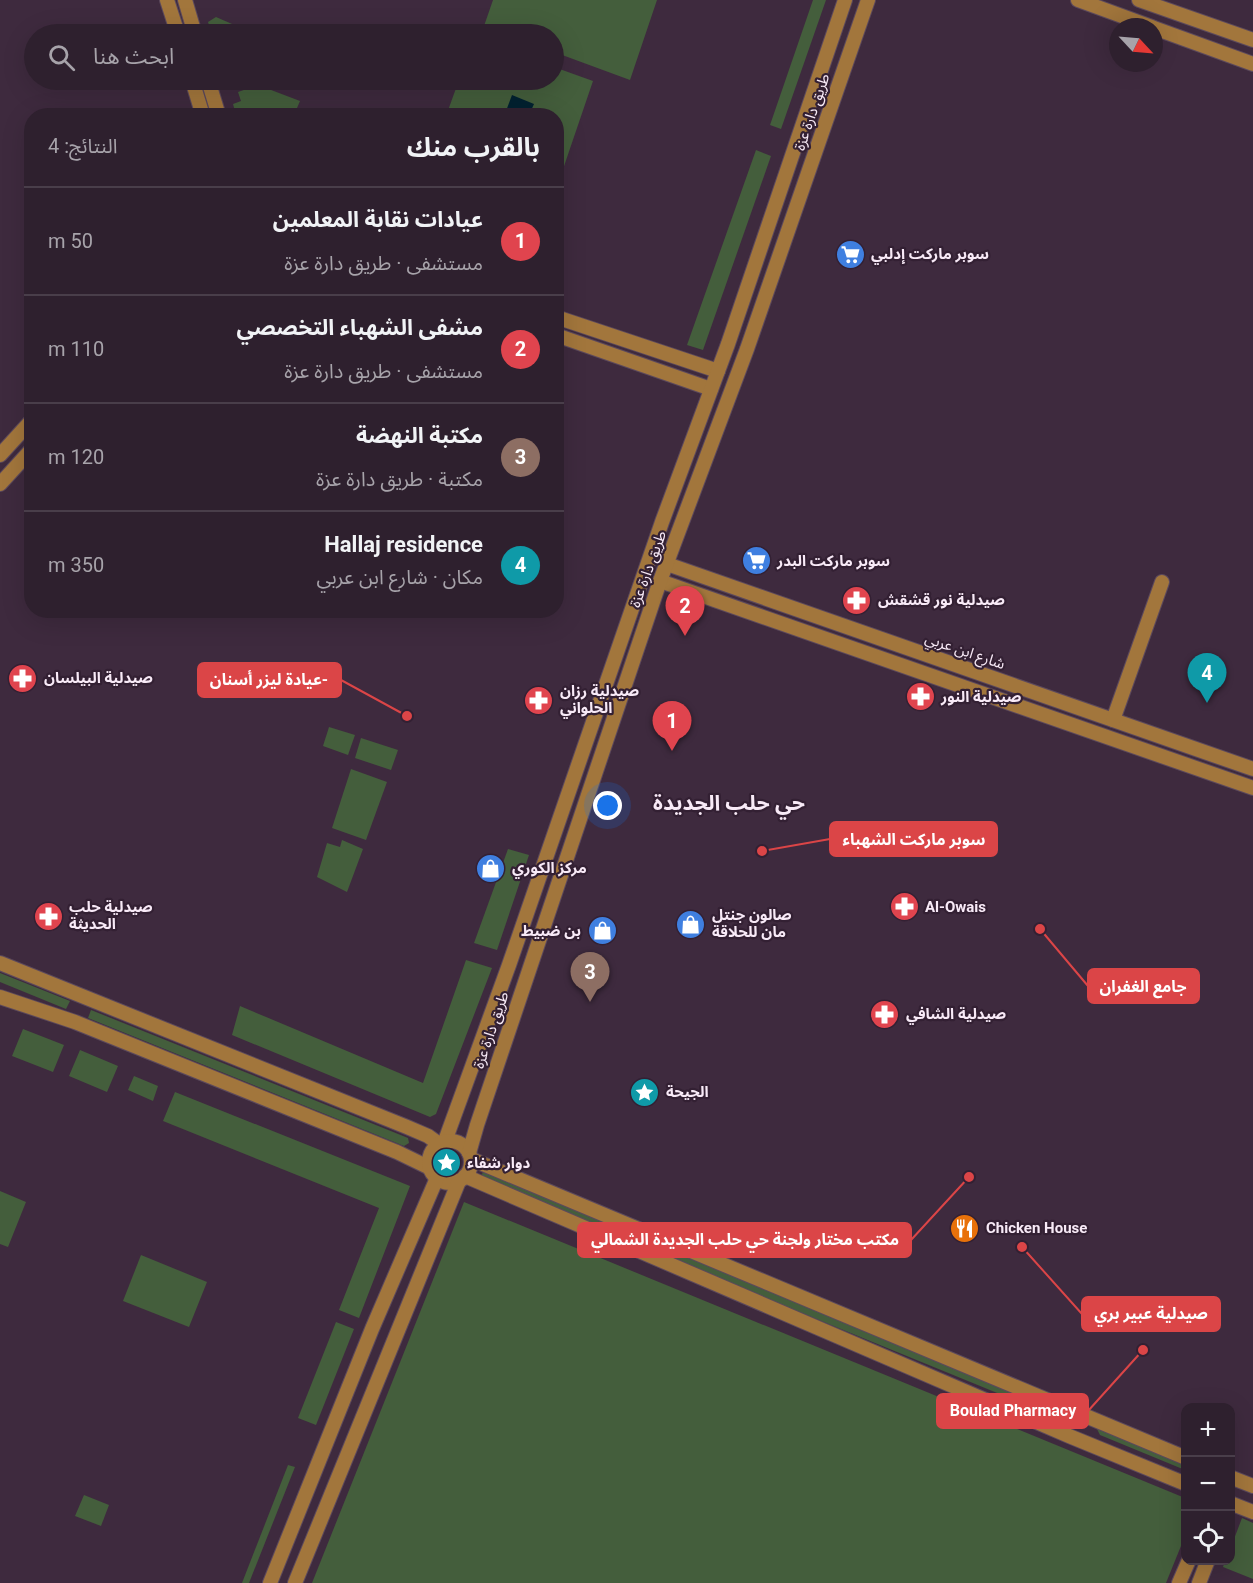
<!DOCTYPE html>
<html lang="ar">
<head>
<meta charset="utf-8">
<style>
  body { margin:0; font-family:Roboto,"Noto Sans Arabic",sans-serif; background:#362836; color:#f1f3f6; direction:rtl }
  .controls { position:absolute; right:18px; bottom:18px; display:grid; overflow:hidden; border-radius:12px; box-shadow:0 6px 24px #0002 }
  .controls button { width:54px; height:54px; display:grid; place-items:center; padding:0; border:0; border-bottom:2px solid #493e4a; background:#2e202e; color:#f1f3f6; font:30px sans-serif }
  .compass { position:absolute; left:1109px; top:18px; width:54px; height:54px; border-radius:50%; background:#2e202e; box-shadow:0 6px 24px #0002; rotate:116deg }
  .you { position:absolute; left:608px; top:806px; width:21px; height:21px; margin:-15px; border:4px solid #fff; border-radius:50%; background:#1a73e8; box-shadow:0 0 0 9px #1a73e833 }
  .badge { display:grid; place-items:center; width:39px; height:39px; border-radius:50%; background:#db2777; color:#fff; font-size:20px; font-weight:700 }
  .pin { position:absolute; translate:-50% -50px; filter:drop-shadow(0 2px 3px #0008) }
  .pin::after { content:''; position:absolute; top:32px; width:21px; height:18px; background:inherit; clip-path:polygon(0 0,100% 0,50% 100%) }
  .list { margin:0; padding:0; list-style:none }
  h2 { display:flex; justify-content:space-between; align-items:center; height:78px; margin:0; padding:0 24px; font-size:26px }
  h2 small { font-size:20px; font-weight:400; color:#a7a3aa }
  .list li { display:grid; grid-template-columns:39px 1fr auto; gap:18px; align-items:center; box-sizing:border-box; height:108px; padding:0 24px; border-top:2px solid #493e4a }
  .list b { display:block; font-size:22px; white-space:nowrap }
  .list p { margin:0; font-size:20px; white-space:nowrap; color:#a7a3aa }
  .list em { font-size:20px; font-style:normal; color:#a7a3aa }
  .icon { flex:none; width:33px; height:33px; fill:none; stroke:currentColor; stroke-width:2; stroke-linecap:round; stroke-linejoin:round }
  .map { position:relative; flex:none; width:1253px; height:1583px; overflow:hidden; direction:ltr }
  .search { position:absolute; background:#2e202e; box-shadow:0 6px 24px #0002; left:24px; top:24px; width:540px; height:66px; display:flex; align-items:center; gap:15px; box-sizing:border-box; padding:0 21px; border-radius:33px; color:#a7a3aa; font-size:22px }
  .panel { position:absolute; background:#2e202e; box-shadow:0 6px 24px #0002; left:24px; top:108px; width:540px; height:510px; border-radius:24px; direction:rtl }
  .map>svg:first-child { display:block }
  .green { fill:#445e3c }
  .water { fill:#032231 }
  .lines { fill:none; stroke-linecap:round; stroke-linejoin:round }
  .secondary-casing { stroke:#5c495c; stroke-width:16 }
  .secondary { stroke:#a2763c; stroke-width:14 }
  .labels { text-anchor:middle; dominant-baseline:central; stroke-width:4.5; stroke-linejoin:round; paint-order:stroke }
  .street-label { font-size:15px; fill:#f8eaf7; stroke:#332033 }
  .poi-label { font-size:15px; font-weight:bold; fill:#f8eaf7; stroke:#332033; text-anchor:start }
  .district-label { font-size:21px; font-weight:bold; fill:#f8eaf7; stroke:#332033 }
  .leader { fill:none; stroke:#db4547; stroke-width:2 }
  .callout-dot { fill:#db4547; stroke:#332033; stroke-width:2 }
  .callout { fill:#db4547; stroke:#db4547; stroke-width:2 }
  .callout-label { font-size:16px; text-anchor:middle; font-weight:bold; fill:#fff }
</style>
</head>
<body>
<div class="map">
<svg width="1253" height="1583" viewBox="0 0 1253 1583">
  <rect width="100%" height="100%" fill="#3e2a3e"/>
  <!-- green -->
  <g class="green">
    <path d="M 493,0 L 657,0 L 630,80 L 554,52 L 554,34 L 507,34 L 484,26 Z"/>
    <path d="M 813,0 L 826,0 L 781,129 L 770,125 Z"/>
    <path d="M 216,17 L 255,34 L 212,34 L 208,22 Z"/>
    <path d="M 554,67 L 593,81 L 561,175 L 557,174 L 556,116 L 446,116 L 459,80 L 554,80 Z"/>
    <path d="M 258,85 L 300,101 L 294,115 L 236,115 L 233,104 L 241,101 L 238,92 Z"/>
    <path d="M 756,150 L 771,156 L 703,350 L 687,345 Z"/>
    <path d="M 329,727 L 355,735 L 348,755 L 323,746 Z"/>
    <path d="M 361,738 L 398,750 L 391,770 L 355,758 Z"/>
    <path d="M 351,769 L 387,782 L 366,840 L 332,828 Z"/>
    <path d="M 342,840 L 363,849 L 347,892 L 317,877 L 327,843 L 340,847 Z"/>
    <path d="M 508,849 L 529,855 L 497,950 L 474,943 Z"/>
    <path d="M 466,960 L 492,968 L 436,1114 L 430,1117 L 232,1035 L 240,1006 L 423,1083 Z"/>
    <path d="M 0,973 L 70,1001 L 66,1009 L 0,982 Z"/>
    <path d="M 91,1010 L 408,1138 L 409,1143 L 404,1146 L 88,1018 Z"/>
    <path d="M 23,1029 L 64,1045 L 53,1072 L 12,1056 Z"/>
    <path d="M 80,1050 L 118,1066 L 107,1092 L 69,1076 Z"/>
    <path d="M 134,1076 L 158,1086 L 153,1101 L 128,1090 Z"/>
    <path d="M 175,1092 L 410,1186 L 359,1318 L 339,1310 L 379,1208 L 163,1121 Z"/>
    <path d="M 483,1172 L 1055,1405 L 1056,1411 L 1051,1415 L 479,1181 Z"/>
    <path d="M 0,1191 L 26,1202 L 8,1247 L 0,1244 Z"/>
    <path d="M 464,1202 L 1185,1498 L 1185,1536 L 1166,1583 L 312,1583 Z"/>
    <path d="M 141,1255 L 207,1282 L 189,1327 L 123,1301 Z"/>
    <path d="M 336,1322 L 354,1329 L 316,1425 L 298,1418 Z"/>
    <path d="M 1101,1425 L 1185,1459 L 1185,1470 L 1100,1435 L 1097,1429 Z"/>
    <path d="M 288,1465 L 295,1467 L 249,1583 L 242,1583 Z"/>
    <path d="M 84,1495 L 109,1505 L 101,1526 L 75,1516 Z"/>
    <path d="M 1242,1518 L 1253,1523 L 1253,1579 L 1223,1567 L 1225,1561 L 1230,1560 L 1231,1547 Z"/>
  </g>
  <!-- water -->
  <path class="water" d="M 512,95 L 534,104 L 529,115 L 519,115 L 506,111 Z"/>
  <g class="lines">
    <defs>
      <g id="secondary">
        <path d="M 167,0 L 178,34"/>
        <path d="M 185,0 L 195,34"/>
        <path d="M 1078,0 L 1152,27"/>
        <path d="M 1139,0 L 1253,40"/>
        <path d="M 1154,28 L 1253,64"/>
        <path d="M 192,80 L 203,116"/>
        <path d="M 208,80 L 219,116"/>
        <path d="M 556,317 L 718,371"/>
        <path d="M 556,335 L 711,389"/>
        <path d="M 0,455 L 32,420"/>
        <path d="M 0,484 L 32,449"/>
        <path d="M 667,564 L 1253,769"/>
        <path d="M 660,581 L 1253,788"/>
        <path d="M 1113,720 L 1162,582"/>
        <path d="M 0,963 L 407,1127 L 428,1136 L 439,1144"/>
        <path d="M 0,997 L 75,1022 L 397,1152 L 430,1168"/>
        <path d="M 445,1141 L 509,965 L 662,522 L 728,344 L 845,0"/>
        <circle cx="450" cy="1162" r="21"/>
        <path d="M 469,1153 L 477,1125 L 660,581 L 747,349 L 868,0"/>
        <path d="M 471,1159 L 1186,1458"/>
        <path d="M 465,1176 L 1069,1436 L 1186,1484"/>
        <path d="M 1230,1477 L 1253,1486"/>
        <path d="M 1230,1503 L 1253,1512"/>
        <path d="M 270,1583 L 372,1329 L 437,1178"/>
        <path d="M 295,1583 L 459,1181"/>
        <path d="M 1179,1583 L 1189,1560"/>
        <path d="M 1199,1583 L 1208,1560"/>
      </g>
    </defs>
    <!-- secondary casing -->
    <use href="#secondary" class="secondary-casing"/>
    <!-- secondary -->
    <use href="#secondary" class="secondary"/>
  </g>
  <!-- icons -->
  <defs>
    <symbol id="supermarket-disc" viewBox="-11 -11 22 22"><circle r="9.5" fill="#3f7fe0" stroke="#332033"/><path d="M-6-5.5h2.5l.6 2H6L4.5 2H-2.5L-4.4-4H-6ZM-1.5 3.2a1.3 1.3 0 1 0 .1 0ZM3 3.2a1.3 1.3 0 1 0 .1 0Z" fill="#fff"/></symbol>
    <symbol id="pharmacy-disc" viewBox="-11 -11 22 22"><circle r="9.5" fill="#e0444e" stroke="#332033"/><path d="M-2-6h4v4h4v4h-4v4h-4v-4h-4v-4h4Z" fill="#fff"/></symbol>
    <symbol id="shop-disc" viewBox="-11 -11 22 22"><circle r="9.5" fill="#3f7fe0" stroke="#332033"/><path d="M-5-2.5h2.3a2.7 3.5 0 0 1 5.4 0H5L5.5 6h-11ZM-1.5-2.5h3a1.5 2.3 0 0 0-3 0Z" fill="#fff"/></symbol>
    <symbol id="sight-disc" viewBox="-11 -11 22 22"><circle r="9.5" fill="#0f9aa8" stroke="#332033"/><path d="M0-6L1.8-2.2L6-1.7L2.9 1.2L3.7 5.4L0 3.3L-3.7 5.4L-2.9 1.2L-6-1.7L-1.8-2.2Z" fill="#fff"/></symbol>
    <symbol id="restaurant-disc" viewBox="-11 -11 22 22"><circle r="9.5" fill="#e8710a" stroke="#332033"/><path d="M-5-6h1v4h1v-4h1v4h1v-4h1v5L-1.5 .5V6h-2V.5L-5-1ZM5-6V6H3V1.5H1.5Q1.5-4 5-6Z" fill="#fff"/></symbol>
  </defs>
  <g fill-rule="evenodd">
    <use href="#supermarket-disc" x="834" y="238" width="33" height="33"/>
    <use href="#supermarket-disc" x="740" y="544" width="33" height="33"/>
    <use href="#pharmacy-disc" x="840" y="584" width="33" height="33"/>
    <use href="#pharmacy-disc" x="6" y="662" width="33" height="33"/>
    <use href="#pharmacy-disc" x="904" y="680" width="33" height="33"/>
    <use href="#pharmacy-disc" x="522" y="684" width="33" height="33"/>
    <use href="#shop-disc" x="474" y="852" width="33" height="33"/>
    <use href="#pharmacy-disc" x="888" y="890" width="33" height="33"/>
    <use href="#pharmacy-disc" x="32" y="900" width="33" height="33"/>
    <use href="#shop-disc" x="674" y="908" width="33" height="33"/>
    <use href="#shop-disc" x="586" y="914" width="33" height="33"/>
    <use href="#pharmacy-disc" x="868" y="998" width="33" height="33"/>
    <use href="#sight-disc" x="628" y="1076" width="33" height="33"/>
    <use href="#sight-disc" x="430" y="1146" width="33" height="33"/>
    <use href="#restaurant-disc" x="948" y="1212" width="33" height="33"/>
  </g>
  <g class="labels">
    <!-- street labels -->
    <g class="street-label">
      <text transform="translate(812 112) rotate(-71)">طريق دارة عزة</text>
      <text transform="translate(648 569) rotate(-70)">طريق دارة عزة</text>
      <text transform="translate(965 651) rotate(19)">شارع ابن عربي</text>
      <text transform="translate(491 1030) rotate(-71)">طريق دارة عزة</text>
    </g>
    <!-- poi labels -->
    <g class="poi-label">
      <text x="871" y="254">سوبر ماركت إدلبي</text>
      <text x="777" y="561">سوبر ماركت البدر</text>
      <text x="878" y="600">صيدلية نور قشقش</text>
      <text x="44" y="678">صيدلية البيلسان</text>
      <text x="560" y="691">صيدلية رزان<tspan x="560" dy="17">الحلواني</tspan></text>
      <text x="941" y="697">صيدلية النور</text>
      <text x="512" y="868">مركز الكوري</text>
      <text x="69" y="907">صيدلية حلب<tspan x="69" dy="17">الحديثة</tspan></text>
      <text x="925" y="907">Al-Owais</text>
      <text x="712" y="915">صالون جنتل<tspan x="712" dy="17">مان للحلاقة</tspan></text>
      <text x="581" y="931" text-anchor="end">بن ضبيط</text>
      <text x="906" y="1014">صيدلية الشافي</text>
      <text x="666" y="1092">الجيحة</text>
      <text x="467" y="1163">دوار شفاء</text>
      <text x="986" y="1228">Chicken House</text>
    </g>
    <!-- district labels -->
    <g class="district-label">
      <text x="729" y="803">حي حلب الجديدة</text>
    </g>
  </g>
  <!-- callouts -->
  <path class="leader" d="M407 716L341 680M762 851L830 839M1040 929L1088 986M969 1177L911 1240M1022 1247L1082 1314M1143 1350L1088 1411"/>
  <g class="callout-dot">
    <circle cx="407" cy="716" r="6"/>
    <circle cx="762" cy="851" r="6"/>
    <circle cx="1040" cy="929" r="6"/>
    <circle cx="969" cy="1177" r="6"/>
    <circle cx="1022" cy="1247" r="6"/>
    <circle cx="1143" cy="1350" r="6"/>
  </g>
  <g class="callout">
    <rect x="198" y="663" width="143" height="34" rx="6"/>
    <rect x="830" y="822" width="167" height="34" rx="6"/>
    <rect x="1088" y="969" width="111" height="34" rx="6"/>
    <rect x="578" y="1223" width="333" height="34" rx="6"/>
    <rect x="1082" y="1297" width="138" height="34" rx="6"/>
    <rect x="937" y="1394" width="151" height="34" rx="6"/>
  </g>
  <g class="callout-label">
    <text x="269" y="685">عيادة ليزر أسنان-</text>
    <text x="914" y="845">سوبر ماركت الشهباء</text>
    <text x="1143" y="992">جامع الغفران</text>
    <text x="745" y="1245">مكتب مختار ولجنة حي حلب الجديدة الشمالي</text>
    <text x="1151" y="1319">صيدلية عبير بري</text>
    <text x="1013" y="1416">Boulad Pharmacy</text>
  </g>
</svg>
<div class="controls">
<button>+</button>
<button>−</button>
<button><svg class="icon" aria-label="locate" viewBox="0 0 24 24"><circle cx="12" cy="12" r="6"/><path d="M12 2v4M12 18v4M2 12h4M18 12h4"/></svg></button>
</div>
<svg class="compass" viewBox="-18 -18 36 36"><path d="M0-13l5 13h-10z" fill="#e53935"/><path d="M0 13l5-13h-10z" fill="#a7a3aa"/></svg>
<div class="you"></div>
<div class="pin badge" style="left:672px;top:751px;background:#e0444e">1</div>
<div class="pin badge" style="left:685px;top:636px;background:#e0444e">2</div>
<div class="pin badge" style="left:590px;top:1002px;background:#8d6e63">3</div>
<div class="pin badge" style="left:1207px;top:703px;background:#0f9aa8">4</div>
<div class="search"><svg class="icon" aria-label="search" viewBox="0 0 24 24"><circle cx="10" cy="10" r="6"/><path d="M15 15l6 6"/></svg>ابحث هنا</div>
<section class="panel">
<h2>بالقرب منك<small>النتائج: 4</small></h2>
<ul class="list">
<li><span class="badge" style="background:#e0444e">1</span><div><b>عيادات نقابة المعلمين</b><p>مستشفى · طريق دارة عزة</p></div><em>50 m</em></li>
<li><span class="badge" style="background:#e0444e">2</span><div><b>مشفى الشهباء التخصصي</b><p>مستشفى · طريق دارة عزة</p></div><em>110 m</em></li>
<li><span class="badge" style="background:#8d6e63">3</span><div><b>مكتبة النهضة</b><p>مكتبة · طريق دارة عزة</p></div><em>120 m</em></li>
<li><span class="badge" style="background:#0f9aa8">4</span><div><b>Hallaj residence</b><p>مكان · شارع ابن عربي</p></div><em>350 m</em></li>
</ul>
</section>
</div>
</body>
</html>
